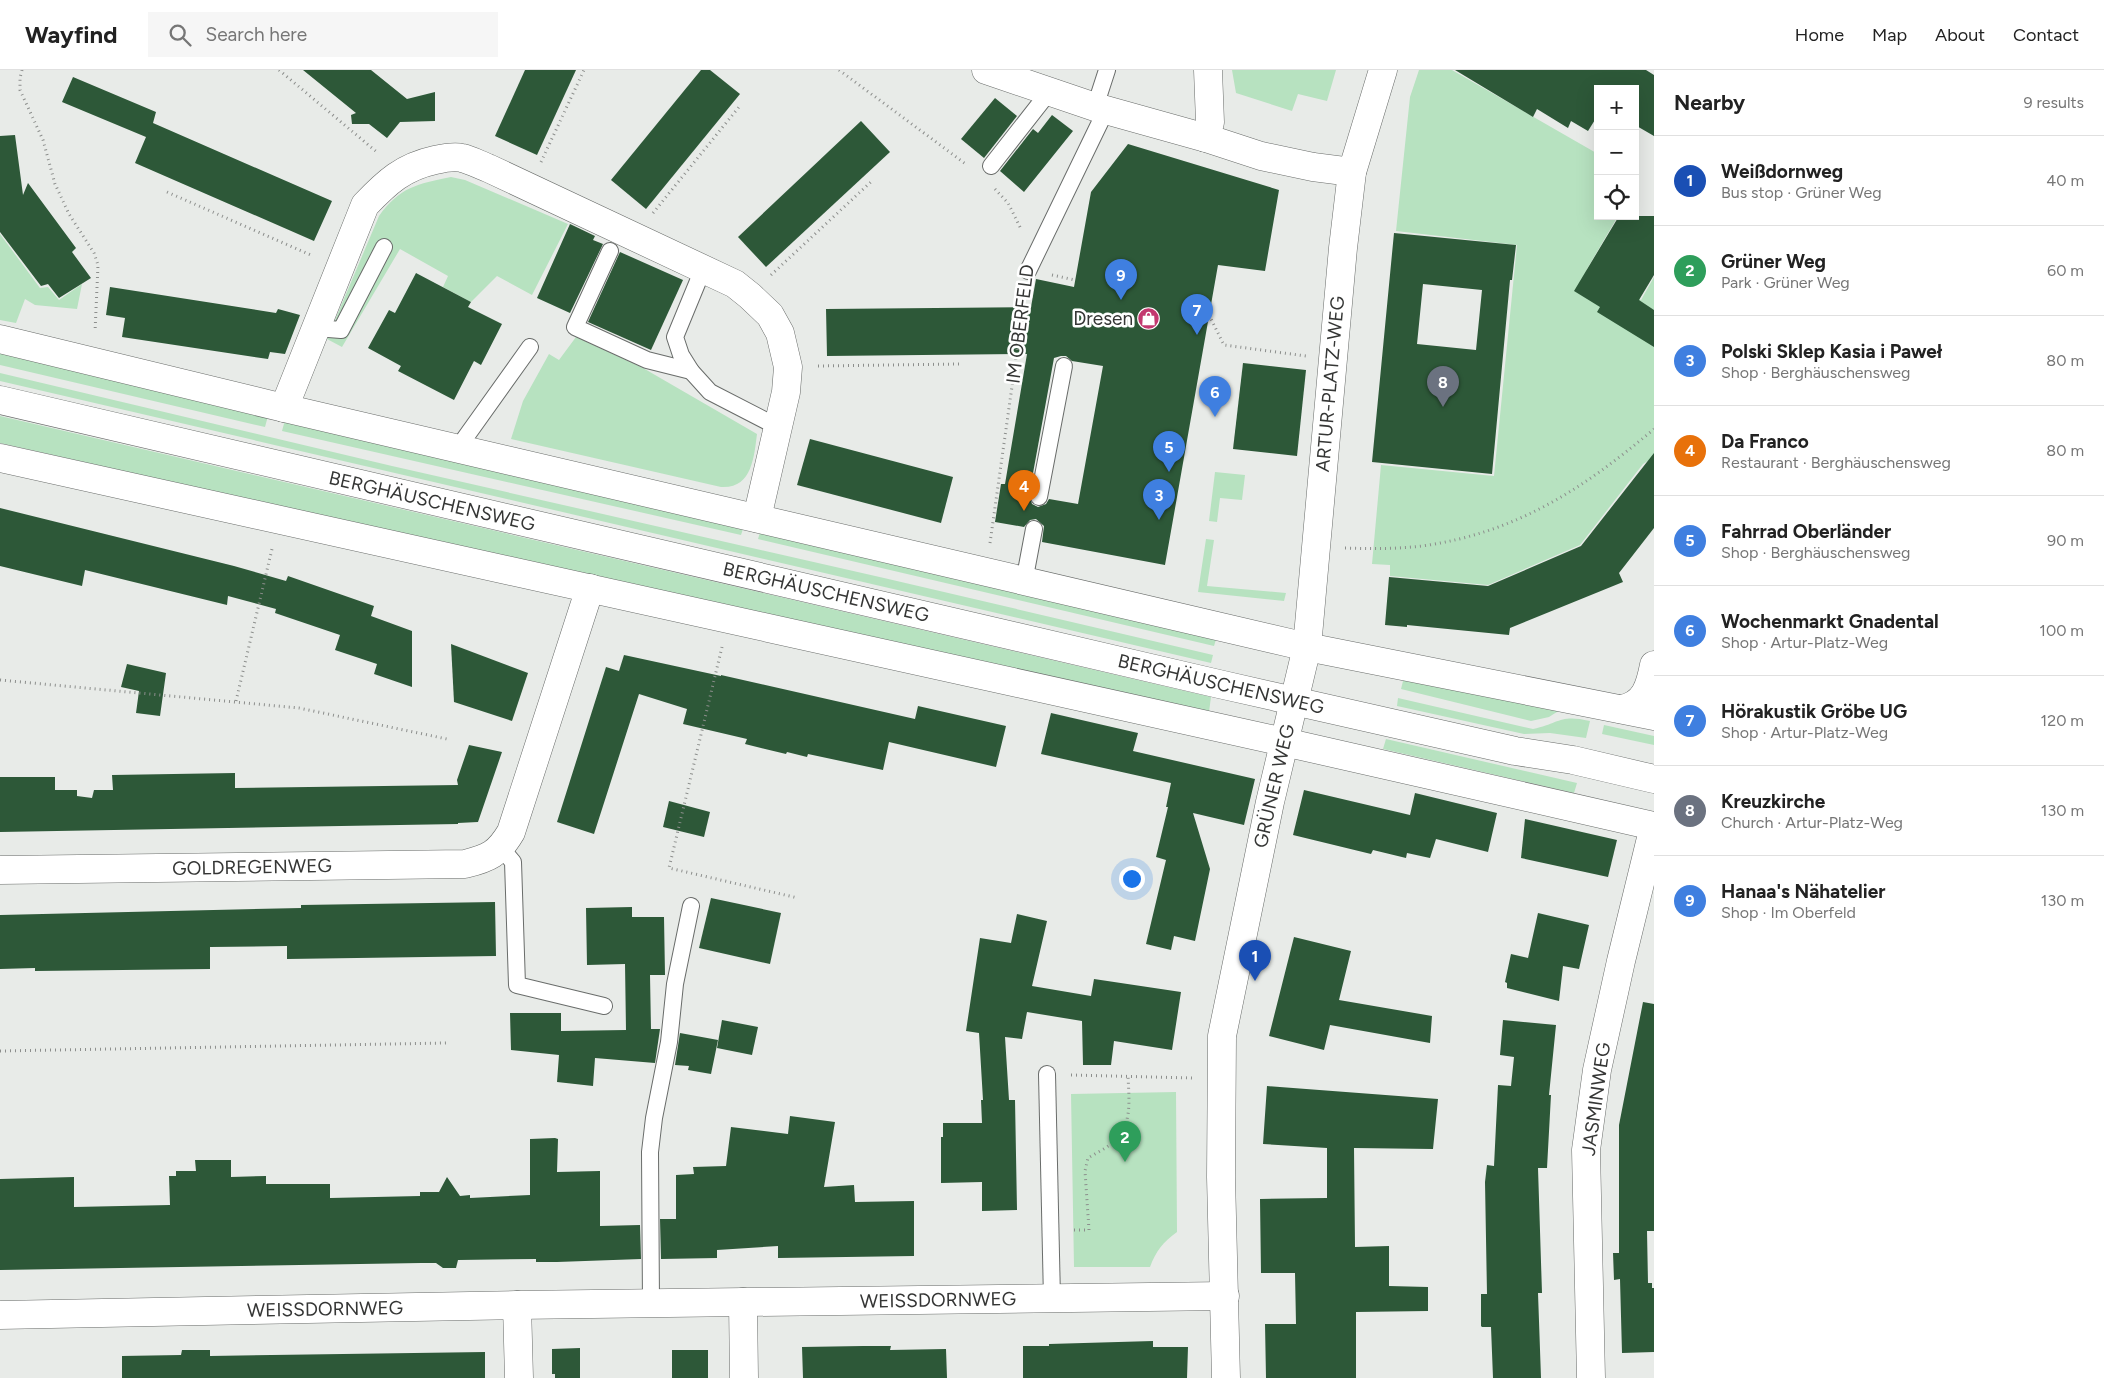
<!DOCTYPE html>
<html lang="en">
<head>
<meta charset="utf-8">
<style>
  body { margin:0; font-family:Figtree,sans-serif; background:#f6f6f6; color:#222 }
  .controls { position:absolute; right:15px; top:15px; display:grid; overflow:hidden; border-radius:0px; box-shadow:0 5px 20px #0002 }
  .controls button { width:45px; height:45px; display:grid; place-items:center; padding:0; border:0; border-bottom:1px solid #e0e0e0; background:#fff; color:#222; font:25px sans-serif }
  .you { position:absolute; left:1131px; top:808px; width:18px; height:18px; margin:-12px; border:4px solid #fff; border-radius:50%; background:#1a73e8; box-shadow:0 0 0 8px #1a73e833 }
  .badge { display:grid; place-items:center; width:32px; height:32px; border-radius:50%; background:#0f766e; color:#fff; font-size:16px; font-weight:700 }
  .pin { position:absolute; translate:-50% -41px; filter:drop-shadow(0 1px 2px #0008) }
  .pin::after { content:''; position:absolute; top:26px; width:18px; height:15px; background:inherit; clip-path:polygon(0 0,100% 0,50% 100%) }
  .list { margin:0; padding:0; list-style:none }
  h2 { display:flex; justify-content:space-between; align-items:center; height:65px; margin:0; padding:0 20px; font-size:21px }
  h2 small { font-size:16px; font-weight:400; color:#767676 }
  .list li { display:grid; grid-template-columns:32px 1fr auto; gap:15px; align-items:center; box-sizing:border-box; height:90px; padding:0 20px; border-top:1px solid #e0e0e0 }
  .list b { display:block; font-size:19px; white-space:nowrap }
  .list p { margin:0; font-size:16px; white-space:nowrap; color:#767676 }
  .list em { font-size:16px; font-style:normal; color:#767676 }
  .icon { flex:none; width:28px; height:28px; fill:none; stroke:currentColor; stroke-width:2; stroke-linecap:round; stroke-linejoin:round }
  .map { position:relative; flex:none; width:1654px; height:1308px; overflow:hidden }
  header { display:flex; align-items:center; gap:30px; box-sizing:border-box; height:70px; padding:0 25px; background:#fff; border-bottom:1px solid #e0e0e0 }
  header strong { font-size:24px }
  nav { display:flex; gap:28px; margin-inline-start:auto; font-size:18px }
  .search { width:350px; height:45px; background:#f6f6f6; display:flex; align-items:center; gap:12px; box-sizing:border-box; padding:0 18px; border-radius:0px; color:#767676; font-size:19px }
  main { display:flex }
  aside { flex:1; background:#fff }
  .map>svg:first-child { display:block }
  .green { fill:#b7e2c0 }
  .building { fill:#2d5838; fill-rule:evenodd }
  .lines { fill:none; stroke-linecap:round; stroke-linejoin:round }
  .service-casing { stroke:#696c6a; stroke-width:18 }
  .minor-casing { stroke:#696c6a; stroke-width:29 }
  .secondary-casing { stroke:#696c6a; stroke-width:29 }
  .path { stroke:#8c8e8c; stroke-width:3; stroke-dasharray:1 4; stroke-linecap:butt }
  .service { stroke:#fff; stroke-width:16 }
  .minor { stroke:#fff; stroke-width:28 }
  .secondary { stroke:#fff; stroke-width:28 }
  .labels { text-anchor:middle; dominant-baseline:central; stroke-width:5; stroke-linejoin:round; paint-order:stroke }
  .poi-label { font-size:19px; fill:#353635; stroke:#fff; text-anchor:end }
  .street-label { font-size:19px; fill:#353635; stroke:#fff }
</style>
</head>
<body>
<header>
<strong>Wayfind</strong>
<div class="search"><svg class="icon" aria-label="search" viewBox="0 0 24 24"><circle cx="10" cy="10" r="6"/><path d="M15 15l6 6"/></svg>Search here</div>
<nav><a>Home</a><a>Map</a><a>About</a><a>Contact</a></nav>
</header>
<main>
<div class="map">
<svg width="1654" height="1308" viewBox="0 0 1654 1308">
  <rect width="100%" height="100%" fill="#e8ebe8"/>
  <!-- green -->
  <g class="green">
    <path d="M 1232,0 L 1336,0 L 1327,31 L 1298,24 L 1292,41 L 1236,23 Z"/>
    <path d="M 1419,0 L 1452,0 L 1598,84 L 1598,146 L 1618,146 L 1587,199 L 1641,230 L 1654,207 L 1654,387 L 1643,394 L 1580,475 L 1488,515 L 1390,506 L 1390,495 L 1372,494 L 1381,395 L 1494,406 L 1517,175 L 1396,161 L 1410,27 Z"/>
    <path d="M 451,107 L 465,110 L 568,154 L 532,225 L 497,206 L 471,232 L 443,217 L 448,206 L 400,179 L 342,277 L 327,269 L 379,146 C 400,117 417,114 451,107 Z"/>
    <path d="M 0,164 L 40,218 L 48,217 L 59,230 L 82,214 L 77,239 L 35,235 L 25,229 L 16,253 L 0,250 Z"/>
    <path d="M 576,267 L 643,298 L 757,364 C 754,387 752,419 721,417 L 511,369 L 523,331 L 549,284 L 559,290 Z"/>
    <path d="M 0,283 L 268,346 L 265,357 L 0,295 Z"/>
    <path d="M 0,303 L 392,396 L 884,508 L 1213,585 L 1211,593 L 0,311 Z"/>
    <path d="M 0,346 L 1211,627 L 1209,642 L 290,439 L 0,373 Z"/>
    <path d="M 285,350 L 743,459 L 741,465 L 282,361 Z"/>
    <path d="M 1215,402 L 1245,405 L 1242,430 L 1220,428 L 1217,452 L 1209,451 Z"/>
    <path d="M 761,459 L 1217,566 L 1214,576 L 758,469 Z"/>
    <path d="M 1206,469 L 1214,470 L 1207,516 L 1286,523 L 1284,531 L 1198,522 Z"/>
    <path d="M 1404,607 L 1560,640 L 1549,647 L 1531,651 L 1401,619 Z"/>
    <path d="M 1398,628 L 1533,659 C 1560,653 1560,644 1590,651 L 1586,668 L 1550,663 L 1524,664 L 1397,636 Z"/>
    <path d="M 1604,655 L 1654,666 L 1654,675 L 1602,664 Z"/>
    <path d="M 1386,669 L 1577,713 L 1574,723 L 1383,679 Z"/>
    <path d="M 1176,1022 L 1177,1162 C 1163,1172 1156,1181 1150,1197 L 1074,1197 L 1071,1024 Z"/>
  </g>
  <!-- building -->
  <g class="building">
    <path d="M 303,0 L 371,0 L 407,29 L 435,22 L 435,51 L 400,52 L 387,68 L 369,54 L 352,54 L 351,45 L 356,43 Z"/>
    <path d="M 525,0 L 576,0 L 537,85 L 495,66 Z"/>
    <path d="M 701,0 L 710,0 L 740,24 L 646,139 L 611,110 Z"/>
    <path d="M 1455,0 L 1646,0 L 1654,5 L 1654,66 L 1635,55 L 1635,19 L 1598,19 L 1598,45 L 1588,61 L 1571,51 L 1568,58 L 1537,39 L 1533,47 Z"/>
    <path d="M 73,7 L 156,42 L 153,53 L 332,131 L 314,171 L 135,93 L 146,67 L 62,32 Z"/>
    <path d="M 995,28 L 1017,46 L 984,88 L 961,69 Z"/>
    <path d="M 1052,45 L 1073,61 L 1024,122 L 1000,101 L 1033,59 L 1038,63 Z"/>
    <path d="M 861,51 L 890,82 L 766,197 L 738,167 Z"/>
    <path d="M 15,65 L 23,125 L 28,113 L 76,178 L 72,182 L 91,208 L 59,228 L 48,214 L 41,216 L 0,162 L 0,66 Z"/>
    <path d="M 1128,74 L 1279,120 L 1265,201 L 1218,195 L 1165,495 L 1042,472 L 1044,456 L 1036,449 L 1030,450 L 1024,457 L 995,452 L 1001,414 L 1005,414 L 1027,284 L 827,286 L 826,239 L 1031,237 L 1036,209 L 1074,217 L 1091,122 ZM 1061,286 L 1066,286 L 1072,291 L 1103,296 L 1078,434 L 1049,429 L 1046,434 L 1038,437 L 1032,434 L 1029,425 L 1054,288 Z"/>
    <path d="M 1619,146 L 1654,146 L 1654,205 L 1639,230 L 1654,240 L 1654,277 L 1597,242 L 1600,237 L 1574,221 Z"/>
    <path d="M 570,154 L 595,166 L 593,170 L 603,174 L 570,243 L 537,228 Z"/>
    <path d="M 1394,163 L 1516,175 L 1512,210 L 1510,210 L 1492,404 L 1372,392 ZM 1423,214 L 1482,220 L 1476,280 L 1417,274 Z"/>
    <path d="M 620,182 L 683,210 L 651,280 L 588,252 Z"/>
    <path d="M 416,203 L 471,232 L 468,237 L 502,254 L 481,295 L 474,291 L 454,330 L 398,301 L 401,296 L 368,278 L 389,240 L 395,243 Z"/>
    <path d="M 110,217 L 276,243 L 278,239 L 300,245 L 285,284 L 270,282 L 268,289 L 122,267 L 125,248 L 106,245 Z"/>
    <path d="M 1243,293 L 1306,300 L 1297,386 L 1233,379 Z"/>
    <path d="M 810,369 L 953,407 L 941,453 L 797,415 Z"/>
    <path d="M 1654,383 L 1654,458 L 1619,503 L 1623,512 L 1510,558 L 1509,565 L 1407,555 L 1407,557 L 1385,555 L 1389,507 L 1488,516 L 1581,476 Z"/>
    <path d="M 0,438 L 234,496 L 286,511 L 288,506 L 374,536 L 371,546 L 412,561 L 412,617 L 374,604 L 377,594 L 335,580 L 340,565 L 275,543 L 276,539 L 228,526 L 227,535 L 85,500 L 82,516 L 0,496 Z"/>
    <path d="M 451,574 L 528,603 L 512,651 L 454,632 Z"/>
    <path d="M 624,585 L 721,606 L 721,605 L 915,649 L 918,636 L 1006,656 L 996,697 L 889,672 L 883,700 L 808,684 L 807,687 L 787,682 L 786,684 L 745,674 L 747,669 L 683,654 L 687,639 L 639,624 L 594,764 L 557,752 L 606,597 L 619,601 Z"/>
    <path d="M 127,594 L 166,603 L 160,646 L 136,643 L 139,621 L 121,617 Z"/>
    <path d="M 1051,643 L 1138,663 L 1133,681 L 1255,709 L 1244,755 L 1193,743 L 1210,799 L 1195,871 L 1174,866 L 1171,880 L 1146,874 L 1166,790 L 1156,787 L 1168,737 L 1166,737 L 1171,713 L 1041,684 Z"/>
    <path d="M 469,675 L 502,682 L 478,752 L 458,753 L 458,754 L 0,762 L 0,707 L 55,707 L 55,720 L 77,720 L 77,726 L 92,728 L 94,720 L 113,720 L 112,705 L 235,703 L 235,718 L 458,715 L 457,710 Z"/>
    <path d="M 1304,720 L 1410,745 L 1415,723 L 1497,743 L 1488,782 L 1436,769 L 1430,788 L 1407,783 L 1406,788 L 1373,780 L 1371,784 L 1293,765 Z"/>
    <path d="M 669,731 L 710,742 L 704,767 L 663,757 Z"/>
    <path d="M 1525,749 L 1617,770 L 1608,807 L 1521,788 Z"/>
    <path d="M 711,828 L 781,843 L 770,894 L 699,878 Z"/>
    <path d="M 495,832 L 496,886 L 287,889 L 287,876 L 210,877 L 210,899 L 35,901 L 35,898 L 0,899 L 0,845 L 301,838 L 301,835 Z"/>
    <path d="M 632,837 L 632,847 L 664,847 L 665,905 L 650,905 L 651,959 L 660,959 L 655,993 L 595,988 L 593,1016 L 557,1012 L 559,985 L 511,980 L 510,943 L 561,943 L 561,961 L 626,960 L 625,894 L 587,895 L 586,838 Z"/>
    <path d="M 1538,843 L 1589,855 L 1579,899 L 1563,896 L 1559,931 L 1507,918 L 1507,913 L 1505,912 L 1511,884 L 1528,888 Z"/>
    <path d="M 1017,844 L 1047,851 L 1032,916 L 1091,926 L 1094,909 L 1181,922 L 1172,980 L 1114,971 L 1111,995 L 1083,995 L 1082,951 L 1027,942 L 1022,969 L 1005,967 L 1009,1030 L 1015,1030 L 1017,1140 L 982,1141 L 982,1112 L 941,1113 L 941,1067 L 943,1067 L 943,1053 L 982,1053 L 981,1030 L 983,1030 L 979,963 L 966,961 L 980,868 L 1011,873 Z"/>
    <path d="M 1294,867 L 1351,881 L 1339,930 L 1432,946 L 1430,973 L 1330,955 L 1324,980 L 1269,966 Z"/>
    <path d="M 1643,932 L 1654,934 L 1654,1161 L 1647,1161 L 1648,1213 L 1652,1213 L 1652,1218 L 1654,1218 L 1654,1282 L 1622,1283 L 1620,1209 L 1614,1210 L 1613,1183 L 1619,1183 L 1619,1055 Z"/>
    <path d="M 722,950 L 758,957 L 752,985 L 717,978 Z"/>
    <path d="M 1503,950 L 1556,955 L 1549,1025 L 1551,1025 L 1547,1098 L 1538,1098 L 1542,1223 L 1538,1223 L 1541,1308 L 1493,1308 L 1491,1257 L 1482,1257 L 1481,1256 L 1481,1224 L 1487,1224 L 1485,1112 L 1487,1095 L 1494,1096 L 1498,1015 L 1511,1016 L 1514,987 L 1500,985 Z"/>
    <path d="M 680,963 L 718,970 L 711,1004 L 688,1000 L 689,996 L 675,995 Z"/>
    <path d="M 1267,1016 L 1438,1029 L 1433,1079 L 1354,1078 L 1355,1177 L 1389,1176 L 1389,1216 L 1428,1217 L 1428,1241 L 1356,1242 L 1356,1308 L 1266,1308 L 1265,1254 L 1296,1254 L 1295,1203 L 1261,1203 L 1260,1129 L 1327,1128 L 1327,1078 L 1263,1074 Z"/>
    <path d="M 790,1046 L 835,1052 L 824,1117 L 854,1115 L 855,1132 L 914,1131 L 914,1186 L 778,1188 L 778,1176 L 717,1180 L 717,1188 L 661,1189 L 660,1149 L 676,1149 L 676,1105 L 694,1104 L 693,1097 L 726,1096 L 731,1057 L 788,1064 Z"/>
    <path d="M 555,1068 L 558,1069 L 557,1102 L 600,1101 L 600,1156 L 640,1155 L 641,1189 L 557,1192 L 536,1192 L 536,1189 L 458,1190 L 456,1198 L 443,1198 L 436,1193 L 421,1193 L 0,1200 L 0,1109 L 74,1107 L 74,1137 L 170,1135 L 169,1106 L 176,1106 L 176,1101 L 196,1101 L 195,1090 L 231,1090 L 231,1107 L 266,1106 L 266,1114 L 330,1114 L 330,1128 L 420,1126 L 420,1122 L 439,1122 L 447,1107 L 460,1126 L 470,1125 L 470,1128 L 530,1125 L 530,1069 Z"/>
    <path d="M 1153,1271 L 1153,1277 L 1188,1277 L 1187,1308 L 1023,1308 L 1023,1276 L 1049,1276 L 1049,1274 Z"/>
    <path d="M 863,1276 L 891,1276 L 890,1280 L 946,1279 L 947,1308 L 803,1308 L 802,1277 Z"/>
    <path d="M 580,1278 L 580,1308 L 555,1308 L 555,1304 L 552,1304 L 552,1279 Z"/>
    <path d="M 182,1280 L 210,1280 L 210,1286 L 485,1282 L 485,1308 L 122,1308 L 122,1286 L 181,1285 Z"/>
    <rect x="672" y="1280" width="36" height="28"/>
  </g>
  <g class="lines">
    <defs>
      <g id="service">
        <path d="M 1095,37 L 1107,0"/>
        <path d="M 991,96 L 1049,22"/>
        <path d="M 610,181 L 575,257 L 647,290 L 691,301"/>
        <path d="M 703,199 L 675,267 L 681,285 L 691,301 L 710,322 L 778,357"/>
        <path d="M 1028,201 L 1106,40"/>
        <path d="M 316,258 L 341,260 L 384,177"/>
        <path d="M 461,379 L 465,368 L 530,277"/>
        <path d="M 1039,427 L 1064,296"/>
        <path d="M 1024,512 L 1034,459"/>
        <path d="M 501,778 L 513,792 L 517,915 L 604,936"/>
        <path d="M 1047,1004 L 1052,1229"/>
        <path d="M 651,1234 L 650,1082 L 654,1048 L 669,972 L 675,914 L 691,836"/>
      </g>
      <g id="minor">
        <path d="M 986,0 L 1095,37 L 1206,68 L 1261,86 L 1313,97 L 1352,102"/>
        <path d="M 1206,68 L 1210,52 L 1208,0"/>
        <path d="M 0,269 L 284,338 L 1307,577 L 1654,646"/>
        <path d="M 284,338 L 365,135 C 387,112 403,97 435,90 C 444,88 454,86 462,88 C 471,90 480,95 488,98 L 735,214 L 750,226 L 770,245 L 780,263 L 788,297 L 786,322 L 757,448"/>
        <path d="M 0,388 L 1284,672 L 1654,756"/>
        <path d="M 1621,639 C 1645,635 1650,616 1654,595"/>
        <path d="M 0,800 L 465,794 C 489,788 498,784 511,762 L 590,518"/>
        <path d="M 743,1232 L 744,1308"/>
        <path d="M 517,1235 L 519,1308"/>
        <path d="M 0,1245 L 517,1235 L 1225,1226"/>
        <path d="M 1226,1308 L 1221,1107 L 1222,966 L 1270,732 L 1307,577 L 1343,178 L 1352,102 L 1383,0"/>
        <path d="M 1591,1308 L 1586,1080 L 1597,1000 L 1621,891 L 1654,756"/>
      </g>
      <path id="secondary" d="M 0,330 L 1219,614 L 1515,681 L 1573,690 L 1654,709"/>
    </defs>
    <!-- service casing -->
    <use href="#service" class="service-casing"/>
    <!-- minor casing -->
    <use href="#minor" class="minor-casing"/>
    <!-- secondary casing -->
    <use href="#secondary" class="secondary-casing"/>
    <!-- path -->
    <g class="path">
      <path d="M 22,0 L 20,8 L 20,20 L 43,70 L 55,114 L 69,144 L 94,183 L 98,195 L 95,262"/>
      <path d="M 279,0 L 378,83"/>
      <path d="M 839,0 L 967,95"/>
      <path d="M 541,92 L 584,0"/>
      <path d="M 995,119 L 1008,133 L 1021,159"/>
      <path d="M 167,122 L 313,186"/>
      <path d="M 653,143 L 739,37"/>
      <path d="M 771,205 L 873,110"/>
      <path d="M 1052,205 L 1075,210"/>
      <path d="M 1209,245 L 1224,275 L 1306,286"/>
      <path d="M 818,296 L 960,294"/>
      <path d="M 990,473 L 1025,224"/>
      <path d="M 1345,478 C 1371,479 1396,479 1422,476 C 1516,463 1583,419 1654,359"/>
      <path d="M 722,577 L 669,798 L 798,828"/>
      <path d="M 0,610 L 299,638 L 447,669"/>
      <path d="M 236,631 L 272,479"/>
      <path d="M 0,981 L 446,973"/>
      <path d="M 1071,1005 L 1192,1008"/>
      <path d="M 1074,1160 L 1089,1160 L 1085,1101 L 1088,1088 C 1096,1083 1105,1079 1112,1073 C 1133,1057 1129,1030 1128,1006"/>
    </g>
    <!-- service -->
    <use href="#service" class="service"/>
    <!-- minor -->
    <use href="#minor" class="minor"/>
    <!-- secondary -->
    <use href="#secondary" class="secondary"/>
  </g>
  <!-- icons -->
  <defs>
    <symbol id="shop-disc" viewBox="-11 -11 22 22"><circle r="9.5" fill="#c3386f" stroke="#fff"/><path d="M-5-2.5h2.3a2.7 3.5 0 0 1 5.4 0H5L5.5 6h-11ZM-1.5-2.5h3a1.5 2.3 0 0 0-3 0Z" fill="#fff"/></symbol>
  </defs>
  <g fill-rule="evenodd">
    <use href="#shop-disc" x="1136" y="236" width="25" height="25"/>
  </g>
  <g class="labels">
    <!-- poi labels -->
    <g class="poi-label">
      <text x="1133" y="248">Dresen</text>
    </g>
    <!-- street labels -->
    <g class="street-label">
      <text transform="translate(1020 254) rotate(-83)">IM OBERFELD</text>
      <text transform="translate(1330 314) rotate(-85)">ARTUR-PLATZ-WEG</text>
      <text transform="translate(432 431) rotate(13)">BERGHÄUSCHENSWEG</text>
      <text transform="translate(826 522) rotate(13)">BERGHÄUSCHENSWEG</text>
      <text transform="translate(1221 614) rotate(13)">BERGHÄUSCHENSWEG</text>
      <text transform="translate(1274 716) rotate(-77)">GRÜNER WEG</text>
      <text transform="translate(252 797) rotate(-1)">GOLDREGENWEG</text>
      <text transform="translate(1596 1029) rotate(-82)">JASMINWEG</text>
      <text transform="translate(938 1230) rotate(-1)">WEISSDORNWEG</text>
      <text transform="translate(325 1239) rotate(-1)">WEISSDORNWEG</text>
    </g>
  </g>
</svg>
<div class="controls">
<button>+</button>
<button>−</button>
<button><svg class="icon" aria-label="locate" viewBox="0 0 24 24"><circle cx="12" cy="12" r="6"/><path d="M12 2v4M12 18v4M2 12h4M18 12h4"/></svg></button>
</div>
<div class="you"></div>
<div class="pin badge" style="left:1255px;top:911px;background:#1a4fb4">1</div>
<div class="pin badge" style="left:1125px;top:1092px;background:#2e9e5b">2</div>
<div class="pin badge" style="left:1159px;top:450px;background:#3f7fe0">3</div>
<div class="pin badge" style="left:1024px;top:441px;background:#e8710a">4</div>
<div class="pin badge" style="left:1169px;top:402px;background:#3f7fe0">5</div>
<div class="pin badge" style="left:1215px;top:347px;background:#3f7fe0">6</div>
<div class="pin badge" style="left:1197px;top:265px;background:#3f7fe0">7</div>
<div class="pin badge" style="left:1443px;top:337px;background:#6b7280">8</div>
<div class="pin badge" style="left:1121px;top:230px;background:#3f7fe0">9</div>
</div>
<aside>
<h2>Nearby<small>9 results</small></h2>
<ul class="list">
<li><span class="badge" style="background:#1a4fb4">1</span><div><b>Weißdornweg</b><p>Bus stop · Grüner Weg</p></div><em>40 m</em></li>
<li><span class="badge" style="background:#2e9e5b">2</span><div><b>Grüner Weg</b><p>Park · Grüner Weg</p></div><em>60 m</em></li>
<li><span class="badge" style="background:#3f7fe0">3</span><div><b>Polski Sklep Kasia i Paweł</b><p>Shop · Berghäuschensweg</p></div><em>80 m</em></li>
<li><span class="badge" style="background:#e8710a">4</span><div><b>Da Franco</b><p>Restaurant · Berghäuschensweg</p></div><em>80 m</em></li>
<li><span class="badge" style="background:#3f7fe0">5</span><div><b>Fahrrad Oberländer</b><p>Shop · Berghäuschensweg</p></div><em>90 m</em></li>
<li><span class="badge" style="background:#3f7fe0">6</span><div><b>Wochenmarkt Gnadental</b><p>Shop · Artur-Platz-Weg</p></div><em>100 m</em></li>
<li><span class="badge" style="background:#3f7fe0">7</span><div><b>Hörakustik Gröbe UG</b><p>Shop · Artur-Platz-Weg</p></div><em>120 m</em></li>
<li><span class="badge" style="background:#6b7280">8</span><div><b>Kreuzkirche</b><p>Church · Artur-Platz-Weg</p></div><em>130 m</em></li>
<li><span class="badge" style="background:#3f7fe0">9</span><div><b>Hanaa's Nähatelier</b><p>Shop · Im Oberfeld</p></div><em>130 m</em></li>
</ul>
</aside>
</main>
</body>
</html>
